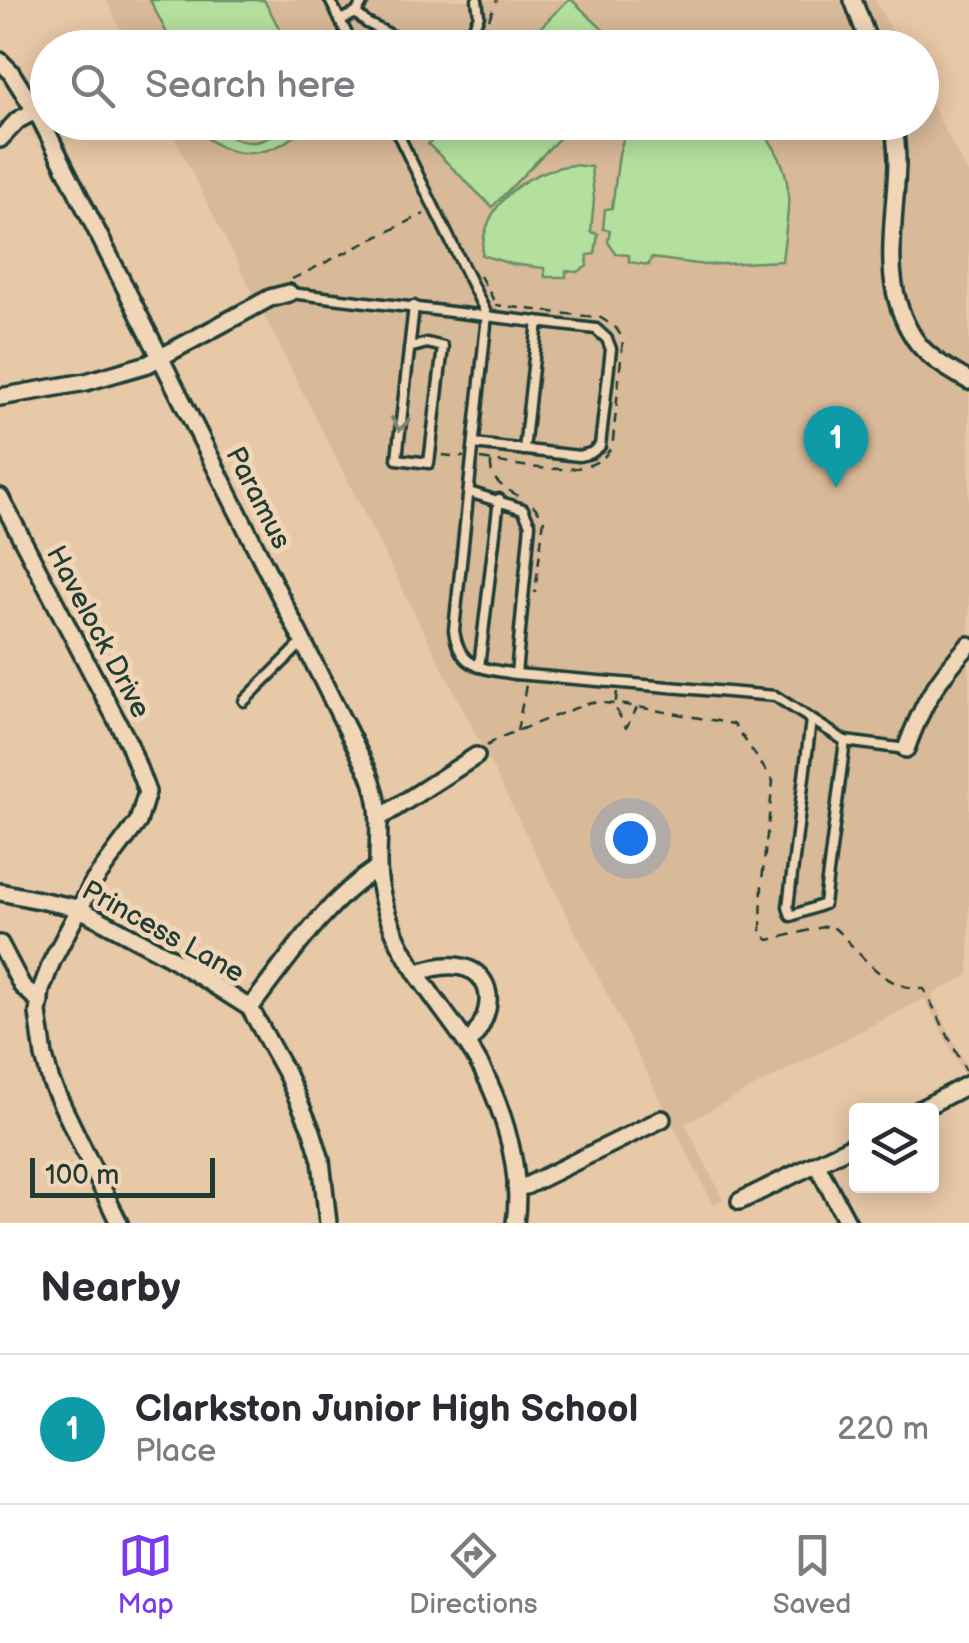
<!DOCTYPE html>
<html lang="en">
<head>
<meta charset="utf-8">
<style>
  body { margin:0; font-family:"Balsamiq Sans",sans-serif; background:#f7f7f7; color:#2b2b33 }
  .controls { position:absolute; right:30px; bottom:30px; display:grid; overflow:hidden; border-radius:10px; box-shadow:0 5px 25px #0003 }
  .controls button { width:90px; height:90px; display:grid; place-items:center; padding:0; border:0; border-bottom:2px solid #e1e1e2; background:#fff; color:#2b2b33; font:50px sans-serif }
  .scale { position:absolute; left:30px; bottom:25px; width:185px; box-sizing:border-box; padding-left:10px; border:5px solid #1f3d34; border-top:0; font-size:28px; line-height:35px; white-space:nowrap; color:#1f3d34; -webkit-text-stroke:8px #f0d5b7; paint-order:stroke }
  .you { position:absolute; left:630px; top:838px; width:35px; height:35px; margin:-25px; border:8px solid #fff; border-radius:50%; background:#1a73e8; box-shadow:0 0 0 15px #1a73e833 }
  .badge { display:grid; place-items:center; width:65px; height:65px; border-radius:50%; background:#7c3aed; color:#fff; font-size:32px; font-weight:700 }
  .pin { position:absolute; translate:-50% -82px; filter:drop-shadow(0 2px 5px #0008) }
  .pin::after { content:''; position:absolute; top:52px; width:35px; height:30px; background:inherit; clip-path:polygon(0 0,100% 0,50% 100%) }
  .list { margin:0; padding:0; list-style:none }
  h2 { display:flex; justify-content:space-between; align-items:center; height:130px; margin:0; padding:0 40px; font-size:42px }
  h2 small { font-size:32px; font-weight:400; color:#7c7c81 }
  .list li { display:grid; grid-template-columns:65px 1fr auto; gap:30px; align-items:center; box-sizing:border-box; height:150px; padding:0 40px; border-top:2px solid #e1e1e2 }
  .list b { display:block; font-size:38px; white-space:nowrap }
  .list p { margin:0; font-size:32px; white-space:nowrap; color:#7c7c81 }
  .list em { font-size:32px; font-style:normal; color:#7c7c81 }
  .icon { flex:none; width:55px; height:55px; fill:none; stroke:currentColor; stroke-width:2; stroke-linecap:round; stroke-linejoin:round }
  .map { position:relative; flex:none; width:969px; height:1223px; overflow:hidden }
  .search { position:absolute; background:#fff; box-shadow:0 5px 25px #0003; left:30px; right:30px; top:30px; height:110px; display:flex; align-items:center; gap:25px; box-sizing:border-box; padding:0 35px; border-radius:55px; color:#7c7c81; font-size:38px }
  .sheet { height:280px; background:#fff }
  nav { display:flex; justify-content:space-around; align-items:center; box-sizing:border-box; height:140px; border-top:2px solid #e1e1e2; background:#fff; font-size:28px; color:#7c7c81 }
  nav a { display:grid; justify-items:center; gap:5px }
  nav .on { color:#7c3aed }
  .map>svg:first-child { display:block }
  .built { fill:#d8b998 }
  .green { fill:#b4e09d; stroke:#6a8e68; stroke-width:2.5 }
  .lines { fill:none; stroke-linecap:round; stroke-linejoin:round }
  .lane-casing { stroke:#1f3d34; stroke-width:15 }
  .street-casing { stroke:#1f3d34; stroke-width:22 }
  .path { stroke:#1f3d34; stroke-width:2.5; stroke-dasharray:10 8; stroke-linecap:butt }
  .lane { stroke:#f0d5b7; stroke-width:8 }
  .street { stroke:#f0d5b7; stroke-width:15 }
  .oneway { stroke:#7d816f }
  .labels { text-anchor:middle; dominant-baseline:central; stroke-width:10; stroke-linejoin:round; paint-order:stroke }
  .street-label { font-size:28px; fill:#1f3d34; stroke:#f0d5b7 }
</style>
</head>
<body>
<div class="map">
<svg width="969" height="1223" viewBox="0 0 969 1223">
  <rect width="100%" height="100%" fill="#e7c8a7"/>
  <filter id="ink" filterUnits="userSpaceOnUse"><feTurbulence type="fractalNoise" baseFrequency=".01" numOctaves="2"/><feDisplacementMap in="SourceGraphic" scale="20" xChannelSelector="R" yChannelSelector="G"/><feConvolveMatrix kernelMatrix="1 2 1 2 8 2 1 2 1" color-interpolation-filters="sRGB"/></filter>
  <g filter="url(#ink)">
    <!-- built -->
    <g class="built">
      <path d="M 106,0 L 875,0 L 900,47 L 130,47 Z"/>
      <path d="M 922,87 L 969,175 L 969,975 L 931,995 L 969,1071 L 964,1074 L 924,998 L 685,1123 L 723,1199 L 713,1204 L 167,123 L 922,122 Z"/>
    </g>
    <!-- green -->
    <g class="green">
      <path d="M 150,0 L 264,0 L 289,47 L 174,47 Z"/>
      <path d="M 568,0 L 572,0 L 621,47 L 521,47 Z"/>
      <path d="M 194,123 C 216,122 231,144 255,142 C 271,140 278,129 291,123 C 292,122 306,123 307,123 C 277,160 223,166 194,123 Z"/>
      <path d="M 448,123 L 448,122 L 574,123 L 492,207 L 428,144 Z"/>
      <path d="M 628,123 L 756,123 C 799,173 789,200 782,261 L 705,265 L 651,258 L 649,265 L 629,262 L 629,255 L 616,254 L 608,242 L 610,230 L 603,229 L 605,209 L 612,208 L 619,154 Z"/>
      <path d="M 573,165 L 591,167 L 594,199 L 591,232 L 598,234 L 595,254 L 588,255 L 587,266 L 578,272 L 566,271 L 566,277 L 545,277 L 544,268 L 511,264 L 482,255 C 483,203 525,171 573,165 Z"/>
    </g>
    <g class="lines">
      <defs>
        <g id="lane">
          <path d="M 330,0 L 354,48"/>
          <path d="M 356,13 L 367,23 L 417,48"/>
          <path d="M 340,20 L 356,13 L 364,0"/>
          <path d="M 465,48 L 479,15 L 477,0"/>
          <path d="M 392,122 L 487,315 L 454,630 C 459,669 482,668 516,674 L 775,696 L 845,741 L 906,749"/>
          <path d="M 290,293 L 596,329 L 607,339 L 611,349 L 600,446 L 591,453 L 579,456 L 474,444"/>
          <path d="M 409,348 L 427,343 L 443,347 L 429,463 L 397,459 L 399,440 L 414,306"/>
          <path d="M 524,450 L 538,321"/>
          <path d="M 469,492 L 523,509 L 530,524 L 516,674"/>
          <path d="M 479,667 L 499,499"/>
          <path d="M 244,701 L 303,642"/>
          <path d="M 811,720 L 788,907 L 791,916 L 824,904 L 845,741"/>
        </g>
        <g id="street">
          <path d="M 853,0 L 871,48"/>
          <path d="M 0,61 L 10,71 L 41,120 L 369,773 C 383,808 378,828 378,864 C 378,883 384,906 391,924 C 407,967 439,1003 465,1041 C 498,1088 524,1165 515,1223"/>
          <path d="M 894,122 C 895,135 897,149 897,162 C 896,221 878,283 914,338 C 926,357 950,370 969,381"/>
          <path d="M 0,139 L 18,120 L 35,111"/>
          <path d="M 0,397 L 86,382 L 148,364 L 270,298 L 289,293"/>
          <path d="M 0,497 L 129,744 L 147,792 L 138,822 L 94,881 L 52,961 L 41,990 L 38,1013 L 44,1056 L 51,1082 L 119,1223"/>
          <path d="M 906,749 C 922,705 936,680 969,645"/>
          <path d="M 381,817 L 476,756"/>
          <path d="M 0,892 L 78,908 L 168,956 L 250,1008 L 287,1075 L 312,1131 L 321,1160 L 328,1223"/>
          <path d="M 0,944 L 22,986 L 40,1002"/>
          <path d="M 417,973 C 483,947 510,996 468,1044"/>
          <path d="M 250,1008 C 288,959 325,902 377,868"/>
          <path d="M 919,1110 L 969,1084"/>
          <path d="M 817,1165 L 848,1223"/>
          <path d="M 516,1187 L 526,1186 L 662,1119"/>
          <path d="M 740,1201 L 856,1144"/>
        </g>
      </defs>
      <!-- lane casing -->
      <use href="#lane" class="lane-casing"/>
      <!-- street casing -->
      <use href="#street" class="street-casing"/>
      <!-- path -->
      <g class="path">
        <path d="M 489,19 L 497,0"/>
        <path d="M 480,276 L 496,304"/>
        <path d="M 292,279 L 424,214"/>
        <path d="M 442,455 L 464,457"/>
        <path d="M 481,459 C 516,464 604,487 613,440 L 623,339 L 616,328 L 601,318 L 495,305"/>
        <path d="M 491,462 C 489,481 504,487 518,496"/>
        <path d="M 533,505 L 544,518 L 535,593"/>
        <path d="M 617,692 L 615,707 L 626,728 L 637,708"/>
        <path d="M 517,731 L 526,685"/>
        <path d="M 487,746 L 496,739 L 591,702 L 626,705 L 734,724 L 773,781 L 762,880 L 761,934 L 769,940 L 831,925 C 861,951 880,989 924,989 L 966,1071"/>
      </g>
      <!-- lane -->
      <use href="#lane" class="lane"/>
      <!-- street -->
      <use href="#street" class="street"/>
    </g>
    <!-- one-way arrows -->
    <defs><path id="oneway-chevron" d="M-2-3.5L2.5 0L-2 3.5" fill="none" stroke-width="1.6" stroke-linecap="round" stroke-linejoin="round" transform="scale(2.5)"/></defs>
    <use class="oneway" href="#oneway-chevron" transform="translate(400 424) rotate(97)"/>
  </g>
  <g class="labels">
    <!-- street labels -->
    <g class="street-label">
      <text transform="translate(258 498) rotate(63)">Paramus</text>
      <text transform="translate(98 632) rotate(62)">Havelock Drive</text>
      <text transform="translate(163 932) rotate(29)">Princess Lane</text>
    </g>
  </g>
</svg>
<div class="controls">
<button><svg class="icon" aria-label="layers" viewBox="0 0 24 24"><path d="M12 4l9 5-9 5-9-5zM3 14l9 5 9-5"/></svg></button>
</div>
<div class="scale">100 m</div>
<div class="you"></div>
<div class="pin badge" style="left:836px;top:488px;background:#0f9aa8">1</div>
<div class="search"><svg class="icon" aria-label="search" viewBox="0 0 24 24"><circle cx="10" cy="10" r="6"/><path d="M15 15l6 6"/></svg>Search here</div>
</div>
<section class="sheet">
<h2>Nearby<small></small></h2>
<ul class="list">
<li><span class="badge" style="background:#0f9aa8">1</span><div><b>Clarkston Junior High School</b><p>Place</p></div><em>220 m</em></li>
</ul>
</section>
<nav>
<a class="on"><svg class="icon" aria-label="map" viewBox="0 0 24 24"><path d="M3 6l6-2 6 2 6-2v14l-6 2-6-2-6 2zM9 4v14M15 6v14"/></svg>Map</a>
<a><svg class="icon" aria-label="directions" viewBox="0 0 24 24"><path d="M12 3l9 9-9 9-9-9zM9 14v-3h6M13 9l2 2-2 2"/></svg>Directions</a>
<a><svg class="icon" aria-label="saved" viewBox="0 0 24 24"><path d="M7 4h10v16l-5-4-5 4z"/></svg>Saved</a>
</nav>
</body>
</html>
